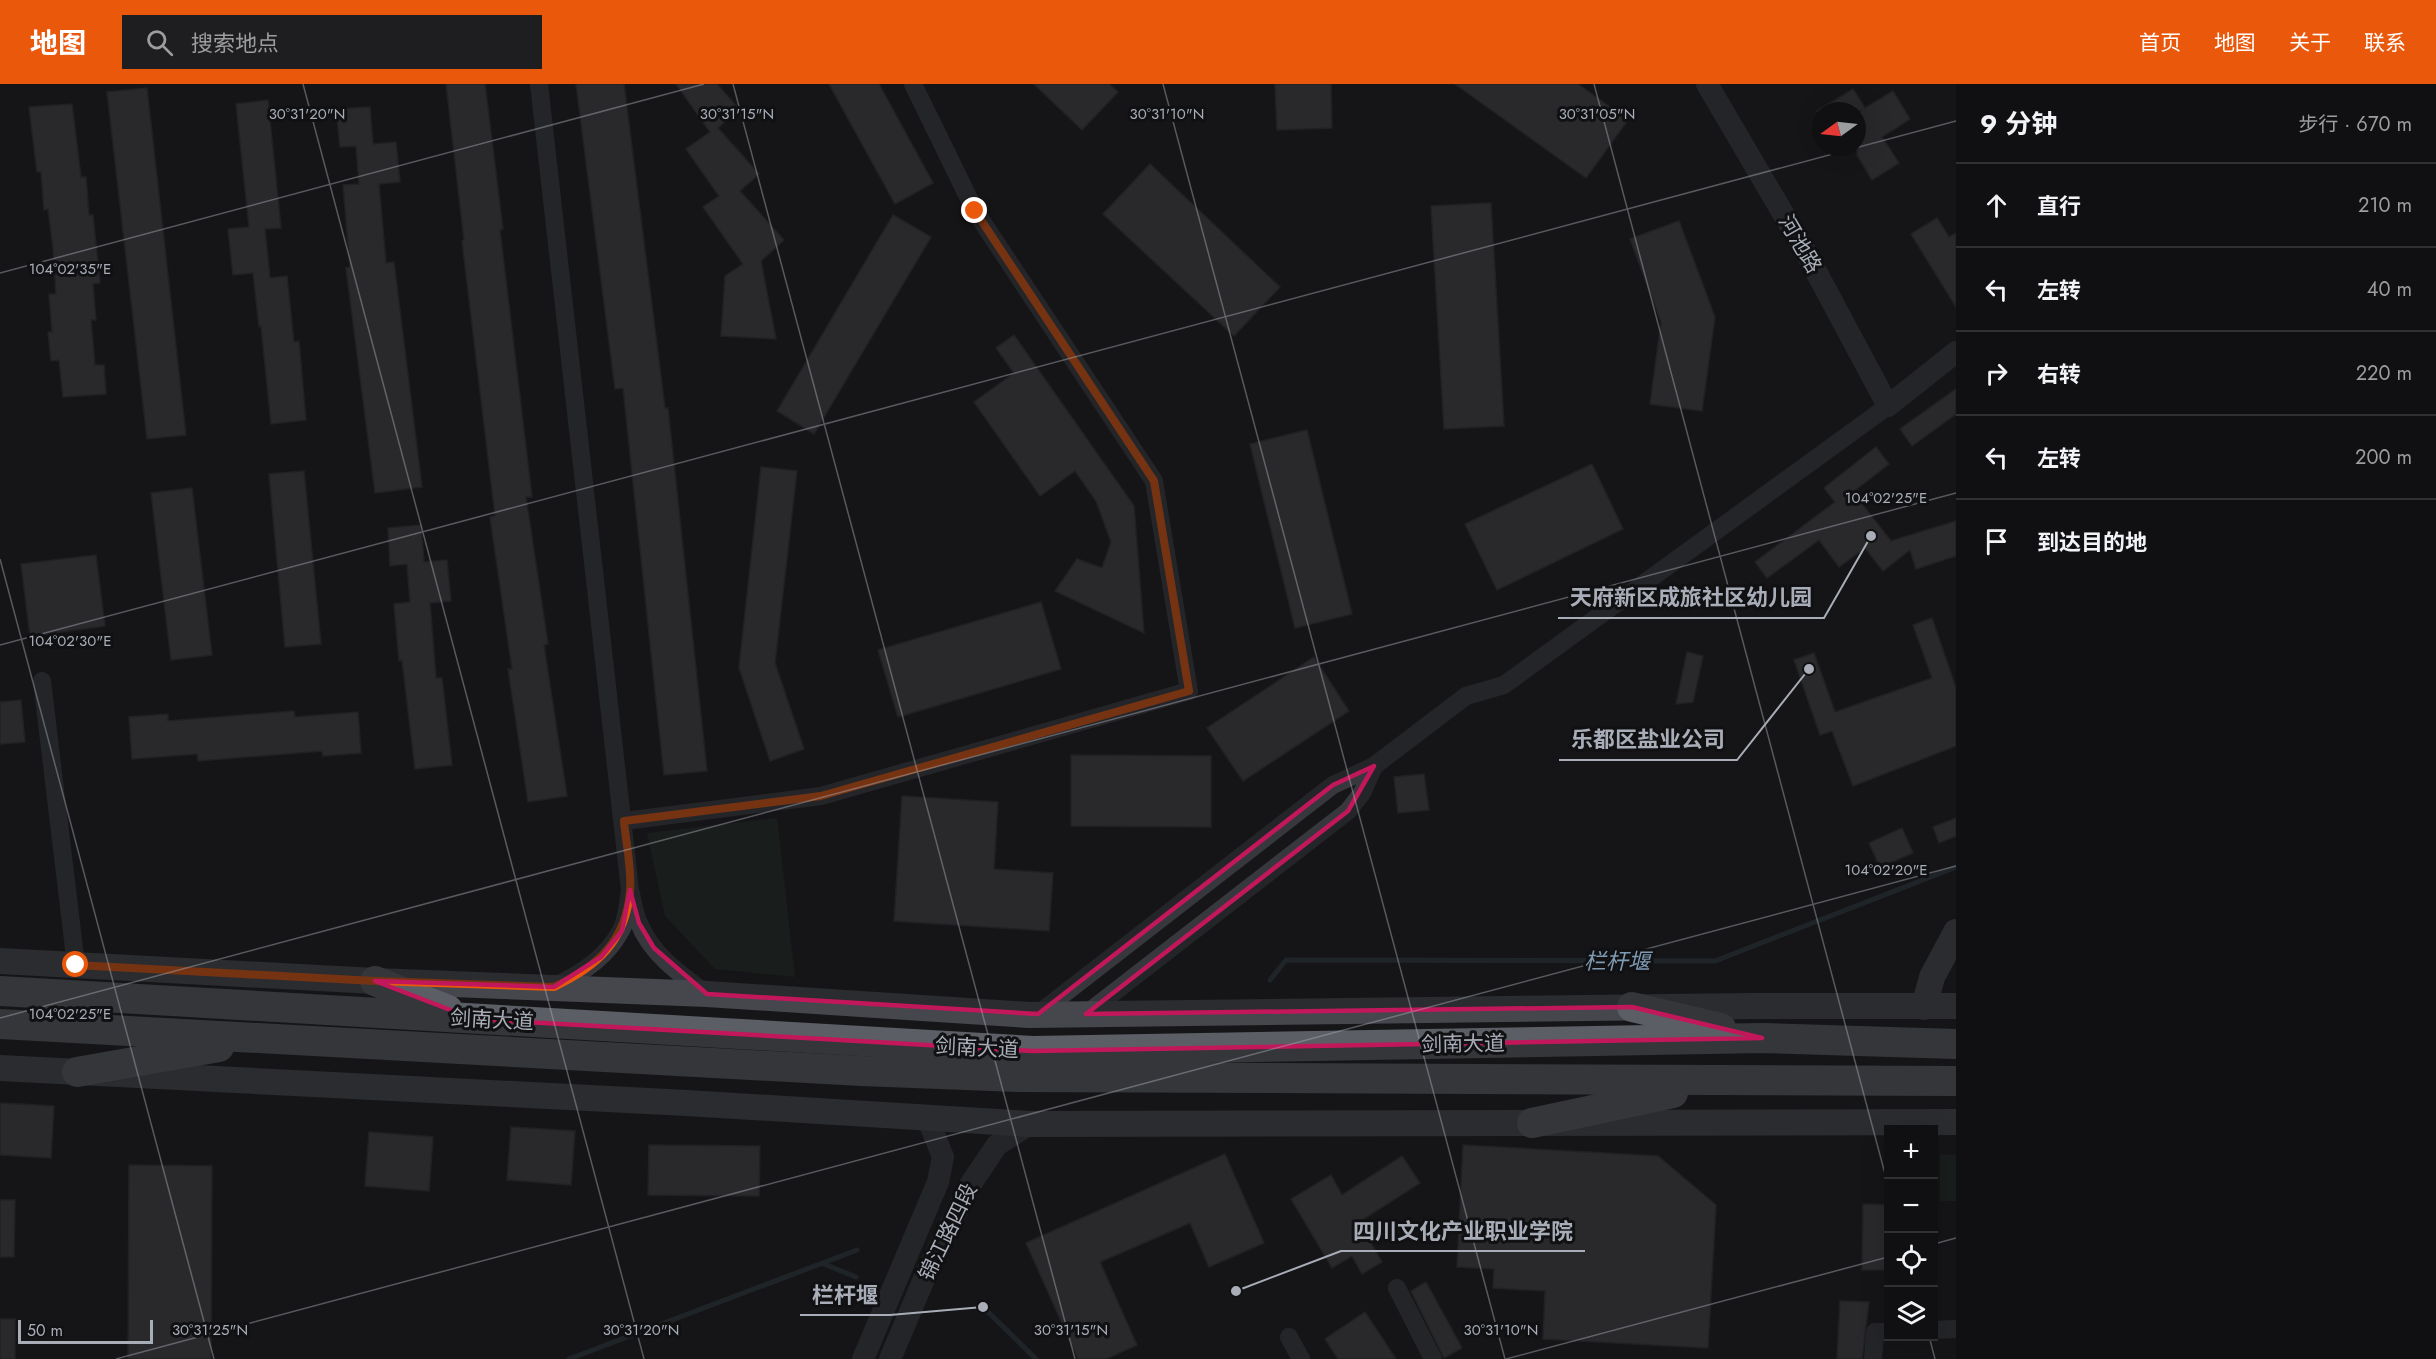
<!DOCTYPE html>
<html lang="zh">
<head>
<meta charset="utf-8">
<style>
  body { margin:0; font-family:Jost,"Noto Sans SC",sans-serif; background:#1e1e20; color:#f1f3f6 }
  .controls { position:absolute; right:18px; bottom:18px; display:grid; overflow:hidden; border-radius:0px; box-shadow:0 6px 24px #0002 }
  .controls button { width:54px; height:54px; display:grid; place-items:center; padding:0; border:0; border-bottom:2px solid #303032; background:#101012; color:#f1f3f6; font:30px sans-serif }
  .compass { position:absolute; left:1812px; top:18px; width:54px; height:54px; border-radius:50%; background:#101012; box-shadow:0 6px 24px #0002; rotate:255deg }
  .scale { position:absolute; left:18px; bottom:15px; width:135px; box-sizing:border-box; padding-left:6px; border:3px solid #a8adb8; border-top:0; font-size:16px; line-height:21px; white-space:nowrap; color:#a8adb8; -webkit-text-stroke:4px #111113; paint-order:stroke }
  .stop { position:absolute; width:18px; height:18px; margin:-14px; border:4px solid #ea580c; border-radius:50%; background:#fff }
  .stop.end { background:#ea580c; border-color:#fff; box-shadow:0 2px 6px #0008 }
  .list { margin:0; padding:0; list-style:none }
  h2 { display:flex; justify-content:space-between; align-items:center; height:78px; margin:0; padding:0 24px; font-size:26px }
  h2 small { font-size:20px; font-weight:400; color:#9c9d9f }
  .list li { display:grid; grid-template-columns:39px 1fr auto; gap:18px; align-items:center; box-sizing:border-box; height:84px; padding:0 24px; border-top:2px solid #303032 }
  .list b { display:block; font-size:22px; white-space:nowrap }
  .list em { font-size:20px; font-style:normal; color:#9c9d9f }
  .icon { flex:none; width:33px; height:33px; fill:none; stroke:currentColor; stroke-width:2; stroke-linecap:round; stroke-linejoin:round }
  .map { position:relative; flex:none; width:1956px; height:1275px; overflow:hidden }
  header { display:flex; align-items:center; gap:36px; box-sizing:border-box; height:84px; padding:0 30px; background:#ea580c; color:#fff }
  header strong { font-size:28px }
  nav { display:flex; gap:33px; margin-inline-start:auto; font-size:21px }
  .search { width:420px; height:54px; background:#1e1e20; display:flex; align-items:center; gap:15px; box-sizing:border-box; padding:0 21px; border-radius:0px; color:#9c9d9f; font-size:22px }
  main { display:flex }
  aside { flex:1; background:#101012 }
  .map>svg:first-child { display:block }
  .green { fill:#1e261f }
  .lines { fill:none; stroke-linecap:round; stroke-linejoin:round }
  .stream { stroke:#2c353c; stroke-width:5 }
  .building { fill:#404145; stroke:#303034; stroke-width:1.5 }
  .minor { stroke:#37383d; stroke-width:18 }
  .tertiary { stroke:#37383d; stroke-width:22 }
  .secondary { stroke:#45474d; stroke-width:26 }
  .trunk { stroke:#5b5e65; stroke-width:30 }
  .route { stroke:#ea580c; stroke-width:8 }
  .marked { fill:none; stroke:#c2185b; stroke-width:4.5; stroke-linejoin:round }
  .ticks { fill:none; stroke:#a8adb8; stroke-width:1.5; stroke-opacity:0.45 }
  .labels { text-anchor:middle; dominant-baseline:central; stroke-width:6; stroke-linejoin:round; paint-order:stroke }
  .street-label { font-size:21px; fill:#a8adb8; stroke:#111113 }
  .water-label { font-size:22px; font-style:italic; fill:#7f9bb3; stroke:#111113 }
  .ticks-label { font-size:15px; text-anchor:middle; fill:#a8adb8; stroke:#111113; stroke-width:6; stroke-linejoin:round; paint-order:stroke }
  .leader { fill:none; stroke:#a8adb8; stroke-width:2 }
  .callout-dot { fill:#a8adb8; stroke:#111113; stroke-width:2 }
  .callout-label { font-size:22px; text-anchor:middle; font-weight:bold; fill:#a8adb8; stroke:#111113; stroke-width:6; stroke-linejoin:round; paint-order:stroke }
</style>
</head>
<body>
<header>
<strong>地图</strong>
<div class="search"><svg class="icon" aria-label="search" viewBox="0 0 24 24"><circle cx="10" cy="10" r="6"/><path d="M15 15l6 6"/></svg>搜索地点</div>
<nav><a>首页</a><a>地图</a><a>关于</a><a>联系</a></nav>
</header>
<main>
<div class="map">
<svg width="1956" height="1275" viewBox="0 0 1956 1275">
  <rect width="100%" height="100%" fill="#161618"/>
  <!-- green -->
  <g class="green">
    <path d="M 777,734 L 795,893 L 715,885 L 665,832 L 647,749 Z"/>
    <path d="M 1940,1070 L 1956,1071 L 1956,1117 L 1940,1117 Z"/>
  </g>
  <g class="lines">
    <!-- stream -->
    <g class="stream">
      <path d="M 1270,896 L 1286,876 L 1715,877 L 1956,783"/>
      <path d="M 824,1180 L 856,1193"/>
      <path d="M 983,1223 L 1036,1275"/>
      <path d="M 569,1275 L 857,1166"/>
    </g>
  </g>
  <!-- building -->
  <g class="building">
    <path d="M 446,0 L 485,0 L 503,145 L 500,146 L 532,413 L 526,413 L 548,560 L 544,561 L 567,712 L 528,718 L 508,585 L 512,585 L 490,433 L 495,432 L 462,157 L 464,156 Z"/>
    <path d="M 576,0 L 624,0 L 665,324 L 668,324 L 707,687 L 664,691 L 623,304 L 615,305 Z"/>
    <path d="M 676,0 L 717,0 L 739,25 L 718,44 L 759,90 L 740,107 L 784,156 L 761,177 L 776,255 L 721,252 L 725,192 L 743,180 L 703,123 L 719,112 L 686,65 L 710,48 Z"/>
    <path d="M 829,0 L 879,0 L 933,99 L 895,120 Z"/>
    <path d="M 1034,0 L 1109,0 L 1118,8 L 1082,46 Z"/>
    <path d="M 1275,0 L 1331,0 L 1332,44 L 1277,46 Z"/>
    <path d="M 1455,0 L 1578,0 L 1628,36 L 1586,94 Z"/>
    <path d="M 147,4 L 186,351 L 147,355 L 107,8 Z"/>
    <path d="M 1853,5 L 1865,24 L 1893,7 L 1910,35 L 1882,53 L 1899,79 L 1872,96 L 1857,71 L 1857,30 L 1861,27 L 1817,27 Z"/>
    <path d="M 268,16 L 281,144 L 265,145 L 270,194 L 287,192 L 294,258 L 299,257 L 306,336 L 271,340 L 261,242 L 259,243 L 253,189 L 233,191 L 228,145 L 249,143 L 236,20 Z"/>
    <path d="M 72,20 L 81,93 L 86,93 L 89,131 L 93,131 L 100,199 L 93,200 L 96,236 L 91,236 L 95,281 L 104,281 L 106,310 L 63,313 L 59,276 L 51,277 L 48,248 L 52,248 L 49,210 L 56,210 L 53,164 L 48,125 L 44,126 L 41,88 L 37,88 L 29,23 Z"/>
    <path d="M 370,23 L 373,60 L 396,58 L 400,98 L 379,100 L 386,179 L 394,178 L 422,403 L 375,409 L 346,184 L 350,183 L 343,101 L 359,100 L 356,62 L 340,63 L 336,25 Z"/>
    <path d="M 1150,80 L 1280,203 L 1234,252 L 1103,130 Z"/>
    <path d="M 1491,119 L 1504,342 L 1444,345 L 1431,122 Z"/>
    <path d="M 893,131 L 931,153 L 814,350 L 777,327 Z"/>
    <path d="M 1937,134 L 1949,153 L 1956,149 L 1956,223 L 1911,150 Z"/>
    <path d="M 1679,137 L 1715,233 L 1702,327 L 1650,320 L 1661,238 L 1630,155 Z"/>
    <path d="M 1014,251 L 1134,422 L 1144,549 L 1055,507 L 1077,475 L 1102,484 L 1111,458 L 1096,417 L 1075,387 L 1040,412 L 974,318 L 1014,289 L 996,264 Z"/>
    <path d="M 1956,305 L 1956,330 L 1912,362 L 1900,345 Z"/>
    <path d="M 1307,346 L 1352,530 L 1295,544 L 1250,360 Z"/>
    <path d="M 1876,363 L 1889,380 L 1853,408 L 1891,457 L 1956,437 L 1956,472 L 1916,485 L 1910,466 L 1883,487 L 1865,464 L 1839,483 L 1819,456 L 1767,494 L 1755,478 L 1835,418 L 1824,404 Z"/>
    <path d="M 1592,380 L 1623,445 L 1497,506 L 1465,440 Z"/>
    <path d="M 761,383 L 797,387 L 775,579 L 804,665 L 770,677 L 739,584 Z"/>
    <path d="M 304,387 L 321,560 L 285,563 L 269,390 Z"/>
    <path d="M 192,404 L 212,571 L 171,576 L 151,409 Z"/>
    <path d="M 421,441 L 424,478 L 447,476 L 451,517 L 430,519 L 436,594 L 442,594 L 452,681 L 415,685 L 402,576 L 399,577 L 394,520 L 410,518 L 407,480 L 390,482 L 388,444 Z"/>
    <path d="M 96,471 L 105,542 L 30,552 L 21,480 Z"/>
    <path d="M 1041,518 L 1061,585 L 898,633 L 878,566 Z"/>
    <path d="M 1932,534 L 1956,604 L 1956,662 L 1853,702 L 1832,647 L 1820,651 L 1794,576 L 1814,569 L 1835,628 L 1932,594 L 1913,541 Z"/>
    <path d="M 1687,568 L 1703,572 L 1693,618 L 1676,620 Z"/>
    <path d="M 1314,573 L 1349,627 L 1243,697 L 1207,644 Z"/>
    <path d="M 21,616 L 25,658 L 0,660 L 0,618 Z"/>
    <path d="M 294,627 L 295,633 L 358,628 L 361,669 L 323,672 L 322,667 L 198,677 L 197,670 L 132,675 L 129,633 L 168,630 L 168,637 Z"/>
    <path d="M 1071,671 L 1211,672 L 1211,743 L 1071,742 Z"/>
    <path d="M 1424,690 L 1429,726 L 1398,729 L 1394,693 Z"/>
    <path d="M 902,712 L 998,718 L 994,785 L 1053,789 L 1049,847 L 894,837 Z"/>
    <path d="M 1956,734 L 1956,752 L 1939,759 L 1933,743 Z"/>
    <path d="M 1902,744 L 1913,769 L 1880,783 L 1869,759 Z"/>
    <path d="M 0,1019 L 54,1022 L 51,1074 L 0,1071 Z"/>
    <path d="M 511,1043 L 575,1047 L 571,1101 L 507,1096 Z"/>
    <path d="M 369,1048 L 433,1053 L 429,1107 L 365,1102 Z"/>
    <path d="M 649,1061 L 760,1062 L 759,1112 L 648,1111 Z"/>
    <path d="M 1463,1061 L 1658,1072 L 1716,1121 L 1708,1264 L 1543,1255 L 1545,1207 L 1493,1204 L 1494,1185 L 1457,1183 Z"/>
    <path d="M 1225,1070 L 1264,1159 L 1209,1183 L 1190,1139 L 1100,1178 L 1137,1261 L 1106,1275 L 1078,1275 L 1026,1159 Z"/>
    <path d="M 1402,1072 L 1420,1099 L 1359,1138 L 1382,1178 L 1362,1190 L 1352,1172 L 1332,1184 L 1291,1115 L 1331,1091 L 1342,1111 Z"/>
    <path d="M 129,1081 L 212,1082 L 211,1275 L 128,1275 Z"/>
    <path d="M 0,1116 L 15,1116 L 14,1173 L 0,1173 Z"/>
    <path d="M 1863,1120 L 1888,1121 L 1888,1186 L 1862,1186 Z"/>
    <path d="M 1426,1198 L 1462,1264 L 1444,1274 L 1411,1207 Z"/>
    <path d="M 1840,1217 L 1869,1218 L 1862,1275 L 1837,1275 Z"/>
    <path d="M 1365,1228 L 1396,1275 L 1338,1275 L 1325,1255 Z"/>
    <rect x="0" y="1235" width="15" height="40"/>
  </g>
  <g class="lines">
    <!-- minor -->
    <g class="minor">
      <path d="M 539,0 L 630,806"/>
      <path d="M 42,597 L 76,881"/>
      <path d="M 1374,682 L 1466,612 L 1504,601 L 1888,322"/>
      <path d="M 624,737 L 821,712 L 1189,607 L 1154,397 L 975,127 L 913,0"/>
      <path d="M 555,902 C 581,890 606,874 620,848 C 627,837 628,819 630,806 C 633,817 634,829 639,839 C 651,870 680,890 707,910"/>
      <path d="M 1038,930 L 1333,701 L 1374,682 L 1362,709 L 1348,727 L 1086,930"/>
      <path d="M 1397,1204 L 1433,1275"/>
      <path d="M 1934,1246 L 1956,1245"/>
      <path d="M 1289,1253 L 1301,1275"/>
      <path d="M 1873,1275 L 1875,1248 L 1888,1248"/>
    </g>
    <!-- tertiary -->
    <g class="tertiary">
      <path d="M 1707,0 L 1804,165 L 1888,322 L 1956,268"/>
      <path d="M 863,1275 L 938,1098 L 943,1073 L 927,1033"/>
      <path d="M 890,1275 L 927,1188 L 970,1101 L 997,1061 L 1030,1040"/>
    </g>
    <!-- secondary -->
    <g class="secondary">
      <path d="M 0,877 L 375,897 L 707,910 L 1029,931 L 1752,922 L 1956,922"/>
      <path d="M 1924,923 L 1932,893 L 1956,848"/>
      <path d="M 0,984 L 687,1019 L 1030,1040 L 1956,1038"/>
    </g>
    <!-- trunk -->
    <g class="trunk">
      <path d="M 375,897 L 448,926"/>
      <path d="M 0,907 L 1033,967 L 1762,954 L 1956,960"/>
      <path d="M 1632,923 L 1721,944"/>
      <path d="M 0,940 L 862,987 L 1019,993 L 1956,997"/>
      <path d="M 77,988 L 219,963"/>
      <path d="M 1532,1039 L 1673,1009"/>
    </g>
  </g>
  <g class="lines">
    <!-- route -->
    <path class="route" d="M 76,881 L 375,897 L 554,903 C 597,883 626,857 630,807 C 632,785 626,760 624,737 L 821,712 L 1189,607 L 1154,397 L 975,127"/>
  </g>
  <!-- marked area -->
  <path d="M0 0H1956V1275H0ZM 1374,682 L 1348,727 L 1086,930 L 1632,923 L 1762,954 L 1033,967 L 474,935 L 375,897 L 554,903 L 601,873 L 622,847 L 630,806 L 639,839 L 654,864 L 707,910 L 1038,930 L 1333,701 Z" fill="#161618" fill-opacity=".55" fill-rule="evenodd"/>
  <path class="marked" d="M 1374,682 L 1348,727 L 1086,930 L 1632,923 L 1762,954 L 1033,967 L 474,935 L 375,897 L 554,903 L 601,873 L 622,847 L 630,806 L 639,839 L 654,864 L 707,910 L 1038,930 L 1333,701 Z"/>
  <!-- ticks -->
  <path class="ticks" d="M 303,0 L 644,1275M 733,0 L 1075,1275M 1163,0 L 1505,1275M 1594,0 L 1888,1101M 0,189 L 704,0M 0,475 L 214,1275M 0,561 L 1956,37M 0,934 L 1956,409M 1934,1160 L 1956,1154M 1929,1252 L 1935,1275M 116,1275 L 1956,782M 1506,1275 L 1888,1173"/>
  <g class="labels">
    <!-- street labels -->
    <g class="street-label">
      <text transform="translate(1800 160) rotate(60)">河池路</text>
      <text transform="translate(492 936) rotate(3)">剑南大道</text>
      <text transform="translate(1463 960) rotate(-1)">剑南大道</text>
      <text transform="translate(977 964) rotate(3)">剑南大道</text>
      <text transform="translate(948 1148) rotate(-64)">锦江路四段</text>
    </g>
    <!-- water labels -->
    <g class="water-label">
      <text x="1617" y="877">栏杆堰</text>
    </g>
  </g>
  <g class="ticks-label">
    <text x="307" y="35">30°31'20"N</text>
    <text x="737" y="35">30°31'15"N</text>
    <text x="1167" y="35">30°31'10"N</text>
    <text x="1597" y="35">30°31'05"N</text>
    <text x="70" y="190">104°02'35"E</text>
    <text x="1886" y="419">104°02'25"E</text>
    <text x="70" y="562">104°02'30"E</text>
    <text x="1886" y="791">104°02'20"E</text>
    <text x="70" y="935">104°02'25"E</text>
    <text x="210" y="1251">30°31'25"N</text>
    <text x="641" y="1251">30°31'20"N</text>
    <text x="1071" y="1251">30°31'15"N</text>
    <text x="1501" y="1251">30°31'10"N</text>
  </g>
  <!-- callouts -->
  <path class="leader" d="M1871 452L1824 534H1558M1809 585L1737 676H1559M1236 1207L1341 1167H1585M983 1223L890 1231H800"/>
  <g class="callout-dot">
    <circle cx="1871" cy="452" r="6"/>
    <circle cx="1809" cy="585" r="6"/>
    <circle cx="1236" cy="1207" r="6"/>
    <circle cx="983" cy="1223" r="6"/>
  </g>
  <g class="callout-label">
    <text x="1691" y="521">天府新区成旅社区幼儿园</text>
    <text x="1648" y="663">乐都区盐业公司</text>
    <text x="1463" y="1155">四川文化产业职业学院</text>
    <text x="845" y="1219">栏杆堰</text>
  </g>
</svg>
<div class="controls">
<button>+</button>
<button>−</button>
<button><svg class="icon" aria-label="locate" viewBox="0 0 24 24"><circle cx="12" cy="12" r="6"/><path d="M12 2v4M12 18v4M2 12h4M18 12h4"/></svg></button>
<button><svg class="icon" aria-label="layers" viewBox="0 0 24 24"><path d="M12 4l9 5-9 5-9-5zM3 14l9 5 9-5"/></svg></button>
</div>
<svg class="compass" viewBox="-18 -18 36 36"><path d="M0-13l5 13h-10z" fill="#e53935"/><path d="M0 13l5-13h-10z" fill="#9c9d9f"/></svg>
<div class="scale">50 m</div>
<div class="stop" style="left:76px;top:881px"></div>
<div class="stop end" style="left:975px;top:127px"></div>
</div>
<aside>
<h2>9 分钟<small>步行 · 670 m</small></h2>
<ul class="list">
<li><svg class="icon" aria-label="ahead" viewBox="0 0 24 24"><path d="M12 20V5M6 11l6-6 6 6"/></svg><div><b>直行</b></div><em>210 m</em></li>
<li><svg class="icon" aria-label="left" viewBox="0 0 24 24"><path d="M17 20v-9H6M10 6l-5 5 5 5"/></svg><div><b>左转</b></div><em>40 m</em></li>
<li><svg class="icon" aria-label="right" viewBox="0 0 24 24"><path d="M7 20v-9h11M14 6l5 5-5 5"/></svg><div><b>右转</b></div><em>220 m</em></li>
<li><svg class="icon" aria-label="left" viewBox="0 0 24 24"><path d="M17 20v-9H6M10 6l-5 5 5 5"/></svg><div><b>左转</b></div><em>200 m</em></li>
<li><svg class="icon" aria-label="arrive" viewBox="0 0 24 24"><path d="M6 21V4h12l-3 4 3 4H6"/></svg><div><b>到达目的地</b></div></li>
</ul>
</aside>
</main>
</body>
</html>
